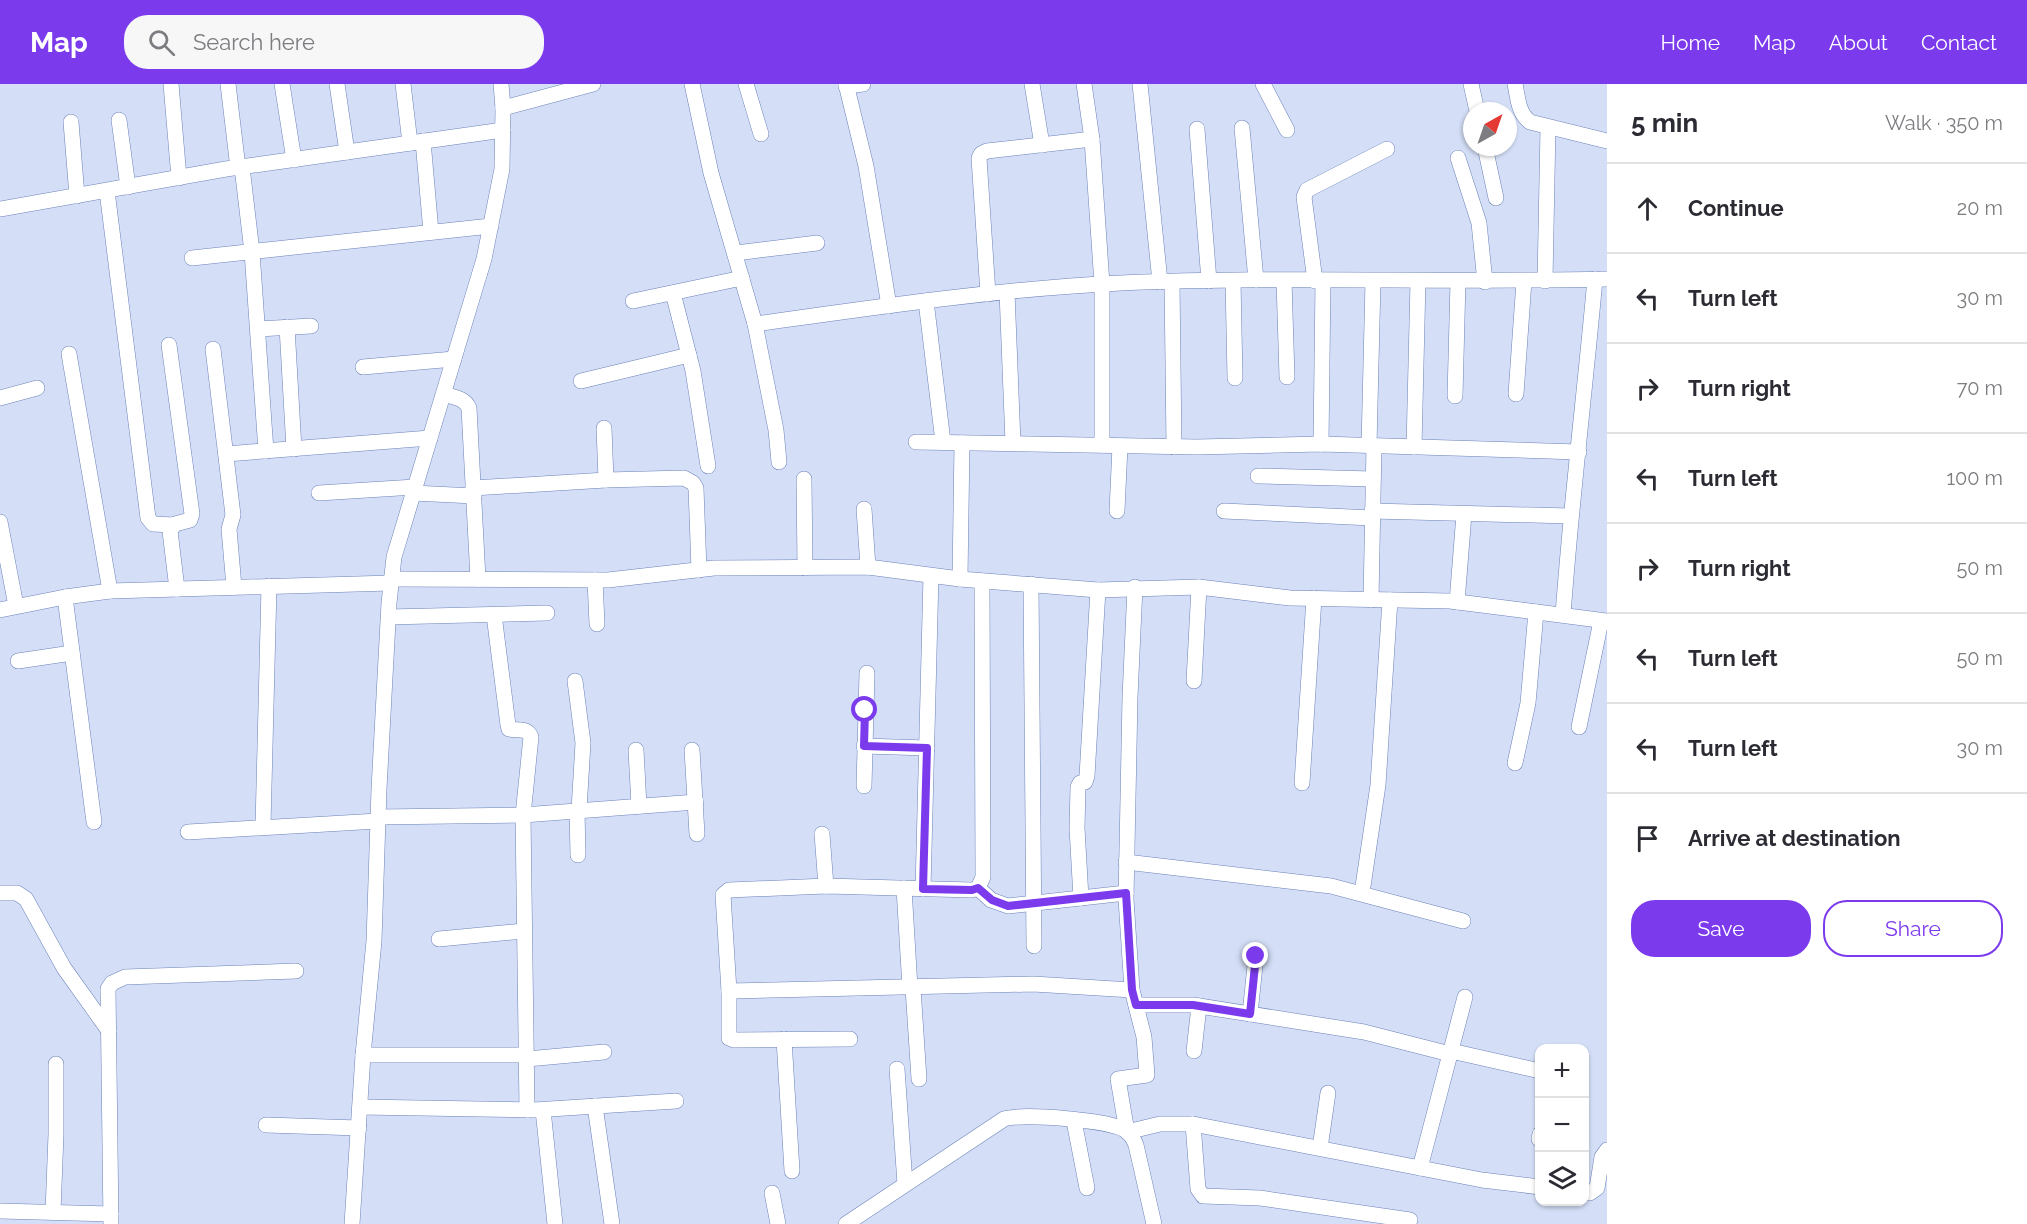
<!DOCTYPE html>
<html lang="en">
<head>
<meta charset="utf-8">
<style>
  body { margin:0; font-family:Raleway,sans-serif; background:#f7f7f7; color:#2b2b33 }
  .controls { position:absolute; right:18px; bottom:18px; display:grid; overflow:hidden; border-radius:12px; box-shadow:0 2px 4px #0004 }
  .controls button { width:54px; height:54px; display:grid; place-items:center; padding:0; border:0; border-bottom:2px solid #e1e1e2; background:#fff; color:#2b2b33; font:30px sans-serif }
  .compass { position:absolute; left:1463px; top:18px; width:54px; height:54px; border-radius:50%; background:#fff; box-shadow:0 2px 4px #0004; rotate:40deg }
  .stop { position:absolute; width:18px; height:18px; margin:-14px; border:4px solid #7c3aed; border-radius:50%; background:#fff }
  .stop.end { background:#7c3aed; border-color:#fff; box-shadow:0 2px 6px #0008 }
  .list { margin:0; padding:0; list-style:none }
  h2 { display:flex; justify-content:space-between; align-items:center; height:78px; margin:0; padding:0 24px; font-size:26px }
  h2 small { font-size:20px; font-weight:400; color:#7c7c81 }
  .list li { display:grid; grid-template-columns:39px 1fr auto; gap:18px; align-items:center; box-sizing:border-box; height:90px; padding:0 24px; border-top:2px solid #e1e1e2 }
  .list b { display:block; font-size:22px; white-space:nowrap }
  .list em { font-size:20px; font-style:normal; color:#7c7c81 }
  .actions { display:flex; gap:12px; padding:18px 24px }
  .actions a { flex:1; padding:14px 0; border:2px solid #7c3aed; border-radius:24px; text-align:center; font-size:21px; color:#7c3aed }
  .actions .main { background:#7c3aed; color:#fff }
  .icon { flex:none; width:33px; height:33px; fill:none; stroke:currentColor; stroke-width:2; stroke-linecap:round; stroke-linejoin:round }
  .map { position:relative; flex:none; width:1607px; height:1140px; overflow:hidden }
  header { display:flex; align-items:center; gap:36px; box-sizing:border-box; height:84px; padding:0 30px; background:#7c3aed; color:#fff }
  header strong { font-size:28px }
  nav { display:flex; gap:33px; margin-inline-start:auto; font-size:21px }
  .search { width:420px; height:54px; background:#f7f7f7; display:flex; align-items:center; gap:15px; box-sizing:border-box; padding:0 21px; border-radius:24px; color:#7c7c81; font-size:22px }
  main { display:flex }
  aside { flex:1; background:#fff }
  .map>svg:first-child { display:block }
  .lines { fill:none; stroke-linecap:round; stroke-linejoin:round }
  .minor-casing { stroke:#6b82b9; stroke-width:16 }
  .minor { stroke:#fff; stroke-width:15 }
  .route { stroke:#7c3aed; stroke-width:8 }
</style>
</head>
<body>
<header>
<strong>Map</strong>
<div class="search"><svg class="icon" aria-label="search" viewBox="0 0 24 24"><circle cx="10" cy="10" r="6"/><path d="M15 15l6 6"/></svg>Search here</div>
<nav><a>Home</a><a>Map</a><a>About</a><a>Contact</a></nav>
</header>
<main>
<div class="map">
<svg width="1607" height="1140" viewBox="0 0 1607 1140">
  <rect width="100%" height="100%" fill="#d4dff7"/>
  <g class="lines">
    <defs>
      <g id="minor">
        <path d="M 171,0 L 179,94"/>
        <path d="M 228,0 L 238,84"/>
        <path d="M 282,0 L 294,76"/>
        <path d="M 337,0 L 347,68"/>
        <path d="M 403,0 L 410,59"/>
        <path d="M 692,0 L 711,89 L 755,240 L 776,346 L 779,378"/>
        <path d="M 746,0 L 761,50"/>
        <path d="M 846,0 L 866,82 L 889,222"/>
        <path d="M 1032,0 L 1042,61"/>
        <path d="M 1084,0 L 1092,55 L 1102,200 L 1102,361"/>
        <path d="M 1140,0 L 1160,198"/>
        <path d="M 1263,0 L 1287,46"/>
        <path d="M 1471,0 L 1477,27"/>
        <path d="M 1515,0 C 1518,14 1518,29 1530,38 L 1607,57"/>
        <path d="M 846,2 L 863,0"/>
        <path d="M 503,24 L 593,0"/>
        <path d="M 119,36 L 128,103"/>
        <path d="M 71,38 L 77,112"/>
        <path d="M 1242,44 L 1256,196"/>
        <path d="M 1197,45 L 1209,197"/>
        <path d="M 423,57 L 431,148"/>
        <path d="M 1485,63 L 1496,114"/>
        <path d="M 1458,74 L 1479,139 L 1485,198"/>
        <path d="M 242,83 L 252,168 L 266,367"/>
        <path d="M 107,107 L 148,434 L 153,440 L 174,441"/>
        <path d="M 0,125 L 226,85 L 503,46"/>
        <path d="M 736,169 L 817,159"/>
        <path d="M 192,174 L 491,142"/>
        <path d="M 1233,197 L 1235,294"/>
        <path d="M 1284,197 L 1287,293"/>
        <path d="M 1315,197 L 1304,113 L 1307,106 L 1387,65"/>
        <path d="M 1545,197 L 1548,43"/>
        <path d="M 1172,198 L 1174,363"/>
        <path d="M 1007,208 L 1013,359"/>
        <path d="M 673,209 L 693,287 L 708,382"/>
        <path d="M 988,210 L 979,74 L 981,70 L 987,67 L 1092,55"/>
        <path d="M 633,217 L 742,194"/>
        <path d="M 926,217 L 943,358"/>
        <path d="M 755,240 C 876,223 998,205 1121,199 C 1283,192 1445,199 1607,195"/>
        <path d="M 287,243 L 294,365"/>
        <path d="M 258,245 L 311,242"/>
        <path d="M 169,261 L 192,430 L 190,436 L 175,440 L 170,447 L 177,505"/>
        <path d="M 213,265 L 233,431 L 229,445 L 234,503"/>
        <path d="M 69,270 L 110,507"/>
        <path d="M 363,283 L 454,275"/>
        <path d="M 581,297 L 689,271"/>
        <path d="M 444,310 C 453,313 465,314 469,324 L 478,495"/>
        <path d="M 1516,310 L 1524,197"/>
        <path d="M 1455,312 L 1458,197"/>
        <path d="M 0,314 L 37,304"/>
        <path d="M 604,344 L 606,396"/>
        <path d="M 916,358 L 1197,363 L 1321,360 L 1579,368"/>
        <path d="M 1321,360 L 1323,197"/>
        <path d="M 1369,362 L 1373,197"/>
        <path d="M 1414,363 L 1418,197"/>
        <path d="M 226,370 L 430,354"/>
        <path d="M 1258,392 L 1373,395"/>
        <path d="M 804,395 L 805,484"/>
        <path d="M 473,404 L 606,396 L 684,394 L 693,399 L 696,404 L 699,486"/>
        <path d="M 319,409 L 415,403"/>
        <path d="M 413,409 L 474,412"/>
        <path d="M 864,425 L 868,483"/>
        <path d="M 1117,427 L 1120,362"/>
        <path d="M 1224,427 L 1372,434"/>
        <path d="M 1372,427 L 1570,432"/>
        <path d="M 0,438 L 16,522"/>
        <path d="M 391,495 L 608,496 L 714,484 L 868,483 L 960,495 L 1098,506 L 1199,503 L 1290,514 L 1450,517 L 1607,537"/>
        <path d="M 960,495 L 962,359"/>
        <path d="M 595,496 L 597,540"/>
        <path d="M 1031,500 L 1034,862"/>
        <path d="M 1135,503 L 1130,613 L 1126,815 L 1132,906 L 1144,953 L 1147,991 L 1118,995 L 1127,1048 L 1160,1040 L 1193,1040 L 1482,1096 L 1540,1103"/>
        <path d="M 65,513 L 94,738"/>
        <path d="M 1371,516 L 1374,362"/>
        <path d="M 1457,518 L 1464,430"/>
        <path d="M 0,526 L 65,513 L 110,507 L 391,499"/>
        <path d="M 494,531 L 508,641 L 509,645 C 518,647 527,643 531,653 L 523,731 L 527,1026"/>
        <path d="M 1563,531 C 1571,419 1585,307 1595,195"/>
        <path d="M 389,533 L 547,529"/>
        <path d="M 18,577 L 72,569"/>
        <path d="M 575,597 L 583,659 L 579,726"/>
        <path d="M 1194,597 L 1199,503"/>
        <path d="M 1579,643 L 1601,537"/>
        <path d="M 864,662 L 927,664"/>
        <path d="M 636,666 L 639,722"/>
        <path d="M 692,666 L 697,750"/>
        <path d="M 1515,679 L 1528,619 L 1536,528"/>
        <path d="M 1302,699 L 1314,514"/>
        <path d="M 864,702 L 867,589"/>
        <path d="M 577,727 L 578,771"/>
        <path d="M 378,733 L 523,731 L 696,718"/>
        <path d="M 263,742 L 269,502"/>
        <path d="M 188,748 L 378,737"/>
        <path d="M 822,750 L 826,802"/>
        <path d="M 1126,778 L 1331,802 L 1463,837"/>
        <path d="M 904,804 L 910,904"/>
        <path d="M 978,804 L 991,816 L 1008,822 L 1126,809"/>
        <path d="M 923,805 L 931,492"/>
        <path d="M 0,809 L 17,809 L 26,815 L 64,884 L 109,947"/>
        <path d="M 1362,809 L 1378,701 L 1390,516"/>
        <path d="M 1081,814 L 1077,744 L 1078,703 L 1080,699 L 1085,698 L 1087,692 L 1098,506"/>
        <path d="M 439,855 L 524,847"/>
        <path d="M 913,904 L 919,995"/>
        <path d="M 729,907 L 1033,900 L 1132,906"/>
        <path d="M 1136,921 L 1193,921 L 1364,948 L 1450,970"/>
        <path d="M 1250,930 L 1256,872"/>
        <path d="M 784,955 L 792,1087"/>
        <path d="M 850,955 L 734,956 L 729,954 L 729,907 L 723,811 L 729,806 L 826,802 L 972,806 L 978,804 L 983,793 L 982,497"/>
        <path d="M 1194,967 L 1199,922"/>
        <path d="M 1451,967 L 1540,987"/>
        <path d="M 363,971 L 526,971"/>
        <path d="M 527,975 L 604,968"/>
        <path d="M 897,985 L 905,1100"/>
        <path d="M 595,1022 L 612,1140"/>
        <path d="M 360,1023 L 534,1026 L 676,1017"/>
        <path d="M 543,1026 L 555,1140"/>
        <path d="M 1074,1037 L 1087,1104"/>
        <path d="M 1193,1040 L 1198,1105 L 1203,1112 L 1260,1114 L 1410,1136"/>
        <path d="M 266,1041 L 359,1044"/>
        <path d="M 1539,1055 L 1540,1050"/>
        <path d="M 1320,1064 L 1328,1009"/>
        <path d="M 1420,1084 L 1465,913"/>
        <path d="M 772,1109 L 778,1140"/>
        <path d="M 1584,1109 L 1590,1109 L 1597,1104 L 1602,1073 L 1607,1066"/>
        <path d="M 0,1127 L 111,1130"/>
        <path d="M 53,1128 L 56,1050 L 56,980"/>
        <path d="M 111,1140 L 108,905 L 112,899 L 125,893 L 296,887"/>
        <path d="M 352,1140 L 363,971 L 374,857 L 379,705 L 389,519 L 394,473 L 484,175 L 502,85 L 503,24 L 501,0"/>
        <path d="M 846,1140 L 1004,1035 C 1023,1029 1108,1036 1125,1046 C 1131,1050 1134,1056 1136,1061 L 1154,1140"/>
      </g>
    </defs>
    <!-- minor casing -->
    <use href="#minor" class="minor-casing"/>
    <!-- minor -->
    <use href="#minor" class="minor"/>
  </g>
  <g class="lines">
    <!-- route -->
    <path class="route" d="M 865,626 L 864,662 L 927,664 L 923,805 L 972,806 L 978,804 L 992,816 L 1008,822 L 1126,809 L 1132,906 L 1136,921 L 1193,921 L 1250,930 L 1256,872"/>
  </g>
</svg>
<div class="controls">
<button>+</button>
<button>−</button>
<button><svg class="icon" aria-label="layers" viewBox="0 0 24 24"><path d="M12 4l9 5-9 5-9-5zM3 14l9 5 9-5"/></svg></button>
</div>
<svg class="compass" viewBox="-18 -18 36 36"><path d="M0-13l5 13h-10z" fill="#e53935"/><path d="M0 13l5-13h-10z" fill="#7c7c81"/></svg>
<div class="stop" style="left:865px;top:626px"></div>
<div class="stop end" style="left:1256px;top:872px"></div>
</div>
<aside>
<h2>5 min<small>Walk · 350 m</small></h2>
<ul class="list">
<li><svg class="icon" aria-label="ahead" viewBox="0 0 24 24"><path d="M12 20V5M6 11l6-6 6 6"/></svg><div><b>Continue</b></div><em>20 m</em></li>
<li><svg class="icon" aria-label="left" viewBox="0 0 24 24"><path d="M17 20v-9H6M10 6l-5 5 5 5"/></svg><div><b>Turn left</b></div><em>30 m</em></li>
<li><svg class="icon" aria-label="right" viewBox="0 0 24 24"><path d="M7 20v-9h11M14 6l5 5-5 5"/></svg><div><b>Turn right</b></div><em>70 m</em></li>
<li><svg class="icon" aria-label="left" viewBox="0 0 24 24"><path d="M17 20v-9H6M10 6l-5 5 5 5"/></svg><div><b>Turn left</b></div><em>100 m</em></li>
<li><svg class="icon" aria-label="right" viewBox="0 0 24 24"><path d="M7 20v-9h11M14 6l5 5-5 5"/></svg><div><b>Turn right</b></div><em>50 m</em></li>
<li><svg class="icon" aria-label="left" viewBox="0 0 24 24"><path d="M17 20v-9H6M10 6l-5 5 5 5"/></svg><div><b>Turn left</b></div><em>50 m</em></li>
<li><svg class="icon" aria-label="left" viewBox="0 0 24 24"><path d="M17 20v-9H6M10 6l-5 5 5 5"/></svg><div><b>Turn left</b></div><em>30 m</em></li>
<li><svg class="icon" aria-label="arrive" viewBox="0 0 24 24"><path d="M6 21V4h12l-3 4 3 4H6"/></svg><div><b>Arrive at destination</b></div></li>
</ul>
<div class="actions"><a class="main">Save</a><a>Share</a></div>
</aside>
</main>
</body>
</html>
